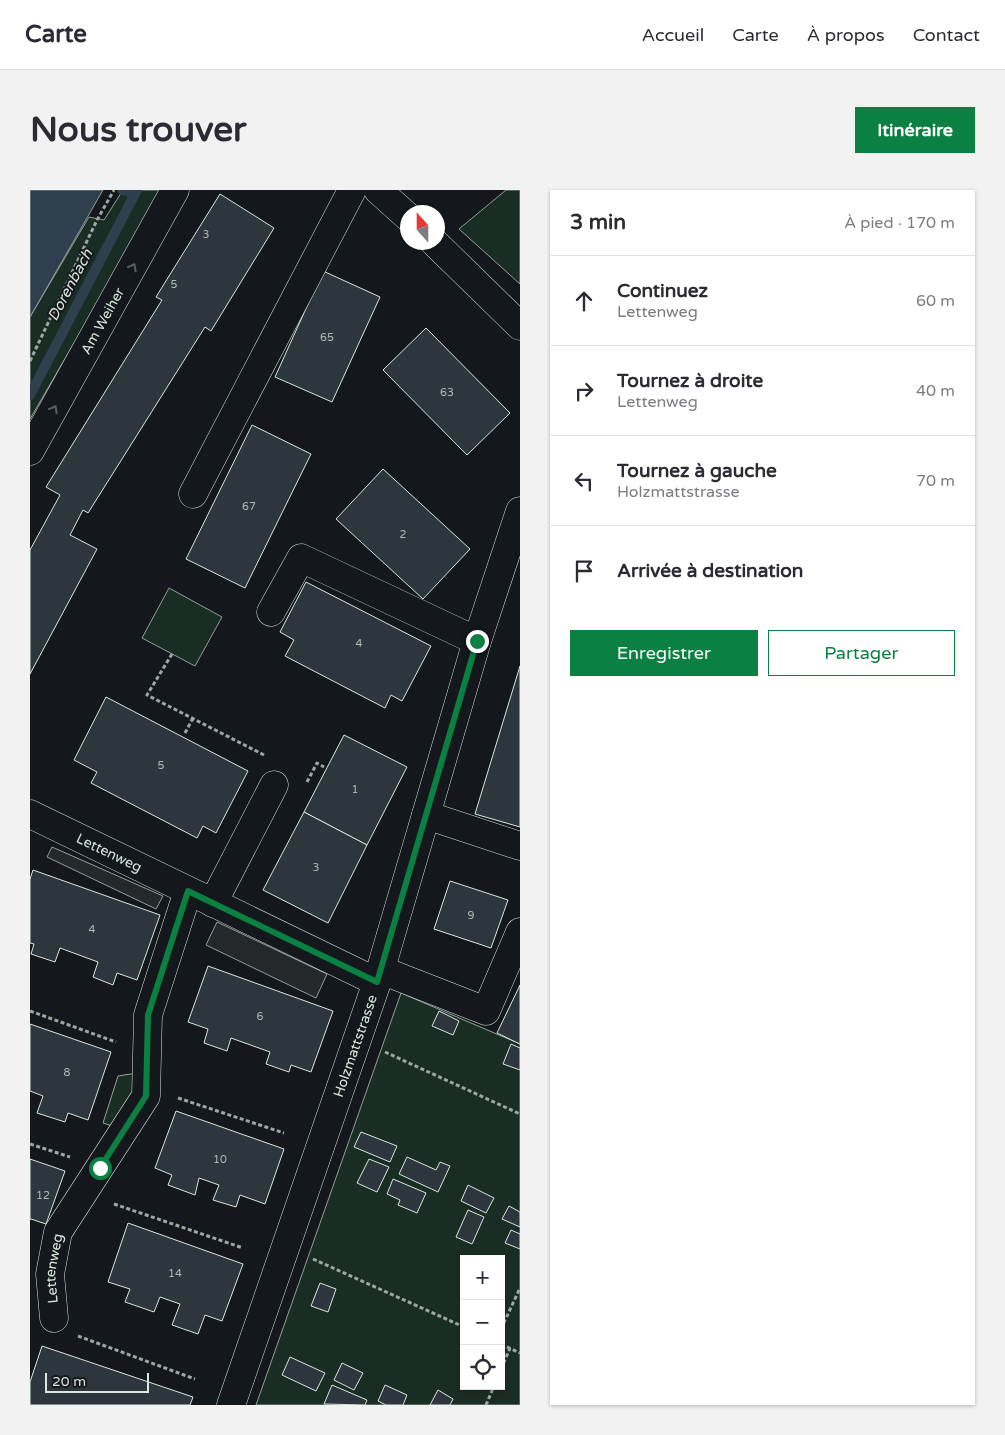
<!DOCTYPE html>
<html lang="fr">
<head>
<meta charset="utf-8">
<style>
  body { margin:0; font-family:"Varela Round",sans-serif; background:#f2f2f3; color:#2b2b33 }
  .controls { position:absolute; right:15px; bottom:15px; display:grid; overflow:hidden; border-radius:0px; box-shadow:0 1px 4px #0004 }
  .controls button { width:45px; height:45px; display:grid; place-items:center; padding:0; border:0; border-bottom:1px solid #e1e1e2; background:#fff; color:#2b2b33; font:25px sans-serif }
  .compass { position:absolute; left:370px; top:15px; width:45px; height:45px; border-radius:50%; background:#fff; box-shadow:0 1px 4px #0004; rotate:339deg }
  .scale { position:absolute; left:15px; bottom:12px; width:104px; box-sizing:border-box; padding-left:5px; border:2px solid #d8e6dc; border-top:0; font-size:14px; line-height:18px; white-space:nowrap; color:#d8e6dc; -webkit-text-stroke:4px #14181c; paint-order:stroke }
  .stop { position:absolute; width:15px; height:15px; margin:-11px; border:4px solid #0b8043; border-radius:50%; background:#fff }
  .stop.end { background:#0b8043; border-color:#fff; box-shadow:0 1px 5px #0008 }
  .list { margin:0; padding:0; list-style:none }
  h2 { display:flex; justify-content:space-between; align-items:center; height:65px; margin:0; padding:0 20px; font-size:21px }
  h2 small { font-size:16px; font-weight:400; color:#7c7c81 }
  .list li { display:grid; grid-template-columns:32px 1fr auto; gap:15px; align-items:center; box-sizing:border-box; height:90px; padding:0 20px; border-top:1px solid #e1e1e2 }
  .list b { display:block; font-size:19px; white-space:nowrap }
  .list p { margin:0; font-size:16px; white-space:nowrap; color:#7c7c81 }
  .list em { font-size:16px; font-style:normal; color:#7c7c81 }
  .actions { display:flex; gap:10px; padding:15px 20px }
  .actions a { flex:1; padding:11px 0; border:1px solid #0b8043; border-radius:0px; text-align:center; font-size:18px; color:#0b8043 }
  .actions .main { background:#0b8043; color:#fff }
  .icon { flex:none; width:28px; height:28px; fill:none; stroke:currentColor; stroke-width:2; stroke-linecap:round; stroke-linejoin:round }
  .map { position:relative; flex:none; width:490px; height:1215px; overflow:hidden; border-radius:0px }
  header { display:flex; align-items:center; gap:30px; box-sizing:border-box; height:70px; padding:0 25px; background:#fff; border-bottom:1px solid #e1e1e2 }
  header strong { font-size:24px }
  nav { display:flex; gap:28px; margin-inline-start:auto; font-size:18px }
  .intro { display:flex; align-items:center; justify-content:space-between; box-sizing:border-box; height:120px; padding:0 30px }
  h1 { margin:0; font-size:35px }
  .button { padding:12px 22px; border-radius:0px; background:#0b8043; color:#fff; font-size:18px; font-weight:700 }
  main { display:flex; gap:30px; padding:0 30px }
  aside { flex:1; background:#fff; border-radius:0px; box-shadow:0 1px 4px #0004 }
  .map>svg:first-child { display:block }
  .green { fill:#1a2d24; stroke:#939e99; fill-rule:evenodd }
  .parking { fill:#24282b; stroke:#939e99 }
  .water { fill:#2f3f4d; stroke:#939e99 }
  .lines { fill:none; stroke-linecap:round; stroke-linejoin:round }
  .stream { stroke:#2f3f4d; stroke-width:10 }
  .building { fill:#2c363c; stroke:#d8e6dc }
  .minor-casing { stroke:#d8e6dc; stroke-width:29 }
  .path { stroke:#9da8a2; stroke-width:3; stroke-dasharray:4 2.5; stroke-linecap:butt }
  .minor { stroke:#14181c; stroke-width:28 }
  .oneway { stroke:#59605f }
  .route { stroke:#0b8043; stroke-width:6 }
  .labels { text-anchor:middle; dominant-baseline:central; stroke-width:4; stroke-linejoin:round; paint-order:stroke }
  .number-label { font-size:11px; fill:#adbab4 }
  .street-label { font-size:14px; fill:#d8e6dc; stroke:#14181c }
  .water-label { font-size:15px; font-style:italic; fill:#d8e6dc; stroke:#14181c }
</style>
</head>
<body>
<header>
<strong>Carte</strong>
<nav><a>Accueil</a><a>Carte</a><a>À propos</a><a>Contact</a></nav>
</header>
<div class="intro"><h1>Nous trouver</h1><a class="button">Itinéraire</a></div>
<main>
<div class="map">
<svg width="490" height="1215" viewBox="0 0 490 1215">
  <rect width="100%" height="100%" fill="#14181c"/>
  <!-- green -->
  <g class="green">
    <path d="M 93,0 L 133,0 L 0,229 L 0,127 L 59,27 L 74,30 Z"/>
    <path d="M 476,0 L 490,0 L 490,94 L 429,39 Z"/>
    <path d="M 139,398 L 192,427 L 165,476 L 112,448 Z"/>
    <path d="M 371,803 L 490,854 L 490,1215 L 226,1215 ZM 434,1069 L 471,1069 L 471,1196 L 434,1196 Z"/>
    <path d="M 107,883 L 110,904 L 88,938 L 73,933 L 88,886 Z"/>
  </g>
  <!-- parking -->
  <g class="parking">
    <path d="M 22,657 L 133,706 L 126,719 L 17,667 Z"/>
    <path d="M 187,732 L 297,784 L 286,808 L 176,755 Z"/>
  </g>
  <!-- water -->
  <path class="water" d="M 0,0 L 73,0 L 0,127 Z"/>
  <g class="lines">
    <!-- stream -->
    <g class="stream">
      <path d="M 92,0 L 104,3"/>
      <path d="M 0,205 L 107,0"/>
    </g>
  </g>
  <!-- building -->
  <g class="building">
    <path d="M 190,4 L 244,38 L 181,141 L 175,137 L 58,323 L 53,320 L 40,345 L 67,359 L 0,484 L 0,360 L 30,305 L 16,297 L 132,110 L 126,107 Z"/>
    <path d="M 293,81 L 350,107 L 302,212 L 245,187 Z"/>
    <path d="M 396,138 L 480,223 L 437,265 L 353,180 Z"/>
    <path d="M 222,235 L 281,264 L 215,398 L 156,369 Z"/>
    <path d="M 353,279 L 440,359 L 393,409 L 306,329 Z"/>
    <path d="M 276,392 L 401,456 L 372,511 L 361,505 L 355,518 L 255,466 L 264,450 L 250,442 Z"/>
    <path d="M 490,476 L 490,637 L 445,624 Z"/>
    <path d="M 76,507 L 218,581 L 186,643 L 173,636 L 167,648 L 61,593 L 67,582 L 44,570 Z"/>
    <path d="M 314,545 L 377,577 L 337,655 L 274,622 Z"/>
    <path d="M 274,622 L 337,655 L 298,733 L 233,700 Z"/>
    <path d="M 3,680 L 130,725 L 107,790 L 87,783 L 83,795 L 63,787 L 68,772 L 30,758 L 25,772 L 1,764 L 4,754 L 0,753 L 0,689 Z"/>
    <path d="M 420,691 L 478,710 L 461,758 L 404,739 Z"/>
    <path d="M 178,776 L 303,821 L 281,882 L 261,875 L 259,882 L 236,874 L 240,862 L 201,848 L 197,861 L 174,853 L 178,839 L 158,832 Z"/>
    <path d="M 490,795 L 490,854 L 467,843 Z"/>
    <path d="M 409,821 L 429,831 L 423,845 L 402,836 Z"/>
    <path d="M 0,834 L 81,862 L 58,930 L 38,923 L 35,932 L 7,923 L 13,906 L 0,901 Z"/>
    <path d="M 481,854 L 490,858 L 490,880 L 473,874 Z"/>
    <path d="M 146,921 L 254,959 L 235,1014 L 210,1005 L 206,1017 L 183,1010 L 189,995 L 169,988 L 165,1005 L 138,995 L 142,985 L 125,978 Z"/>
    <path d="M 331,942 L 367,956 L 360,972 L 324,957 Z"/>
    <path d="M 377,967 L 406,980 L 410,972 L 420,976 L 408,1002 L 369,984 Z"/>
    <path d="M 0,969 L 35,981 L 16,1034 L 1,1029 L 0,1030 Z"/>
    <path d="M 339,969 L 359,977 L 347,1002 L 327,993 Z"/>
    <path d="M 363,989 L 396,1003 L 387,1023 L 368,1015 L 370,1010 L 357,1004 Z"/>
    <path d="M 438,995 L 464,1008 L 456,1023 L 431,1011 Z"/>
    <path d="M 479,1016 L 490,1022 L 490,1037 L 472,1029 Z"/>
    <path d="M 438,1020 L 454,1027 L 442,1054 L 426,1047 Z"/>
    <path d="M 98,1033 L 213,1074 L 192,1131 L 175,1125 L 168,1144 L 142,1135 L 150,1114 L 130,1107 L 124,1122 L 95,1112 L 100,1099 L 78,1092 Z"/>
    <path d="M 481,1040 L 490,1044 L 490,1059 L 475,1053 Z"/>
    <path d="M 290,1093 L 306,1099 L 298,1122 L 281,1116 Z"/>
    <path d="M 12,1156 L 163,1207 L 160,1215 L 0,1215 L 0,1192 Z"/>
    <path d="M 260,1167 L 295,1183 L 286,1201 L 252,1185 Z"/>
    <path d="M 312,1173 L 333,1183 L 324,1200 L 304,1190 Z"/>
    <path d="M 302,1195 L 337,1210 L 335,1215 L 294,1214 Z"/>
    <path d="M 355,1195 L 377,1205 L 373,1215 L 356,1215 L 348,1211 Z"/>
    <path d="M 408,1200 L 423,1209 L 420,1215 L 400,1215 Z"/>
  </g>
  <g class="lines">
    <defs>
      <g id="minor">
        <path d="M 348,0 L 378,27"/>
        <path d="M 404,52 L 490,136"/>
        <path id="s1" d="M 0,261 L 145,0"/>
        <path d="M 163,304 L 322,0"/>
        <path d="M 241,422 L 271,368 L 447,451"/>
        <path id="s2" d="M 0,624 L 347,792"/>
        <path d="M 396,625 L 490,656"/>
        <path d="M 183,713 L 244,595"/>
        <path d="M 351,780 L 456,821 L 490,742"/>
        <path id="s3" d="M 24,1128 L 20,1084 L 28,1042 L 116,906 L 118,825 L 158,701"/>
        <path id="s4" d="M 201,1215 L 347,792 L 447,451 L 490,321"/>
      </g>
    </defs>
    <!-- minor casing -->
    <use href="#minor" class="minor-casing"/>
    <!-- path -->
    <g class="path">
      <path d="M 0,171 L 67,30 L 84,0"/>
      <path d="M 142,464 L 117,505 L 234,565"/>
      <path d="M 155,543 L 163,528"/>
      <path d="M 277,592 L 287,573 L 294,577"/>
      <path d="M 0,821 L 86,852"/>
      <path d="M 355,862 L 490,924"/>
      <path d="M 148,908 L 254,943"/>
      <path d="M 0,954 L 40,967"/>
      <path d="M 84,1014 L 213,1058"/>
      <path d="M 283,1069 L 434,1137"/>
      <path d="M 471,1139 L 490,1098"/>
      <path d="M 48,1146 L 165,1189"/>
      <path d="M 471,1154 L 490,1163"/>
      <path d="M 471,1179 L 480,1158"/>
      <path d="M 456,1215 L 464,1196"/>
    </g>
    <!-- minor -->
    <use href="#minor" class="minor"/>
  </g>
  <!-- one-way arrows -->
  <defs><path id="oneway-chevron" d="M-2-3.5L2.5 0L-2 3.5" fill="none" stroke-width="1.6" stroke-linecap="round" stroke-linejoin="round" transform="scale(1.25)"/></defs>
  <g class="oneway">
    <use href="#oneway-chevron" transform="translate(103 77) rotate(-61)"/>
    <use href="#oneway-chevron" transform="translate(24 219) rotate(-61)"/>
  </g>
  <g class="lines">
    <!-- route -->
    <path class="route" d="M 70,978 L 116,906 L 118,825 L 158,701 L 347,792 L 447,451"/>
  </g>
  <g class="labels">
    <!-- number labels -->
    <g class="number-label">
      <text x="176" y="44">3</text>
      <text x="144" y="94">5</text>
      <text x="297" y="147">65</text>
      <text x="417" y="202">63</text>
      <text x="219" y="316">67</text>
      <text x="373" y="344">2</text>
      <text x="329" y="453">4</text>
      <text x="131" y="575">5</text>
      <text x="325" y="599">1</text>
      <text x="286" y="677">3</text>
      <text x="441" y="725">9</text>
      <text x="62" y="739">4</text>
      <text x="230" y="826">6</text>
      <text x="37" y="882">8</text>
      <text x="190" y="969">10</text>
      <text x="13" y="1005">12</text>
      <text x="145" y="1083">14</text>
    </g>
    <!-- street labels -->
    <g class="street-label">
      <text stroke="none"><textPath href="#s1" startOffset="149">Am Weiher</textPath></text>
      <text stroke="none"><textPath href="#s2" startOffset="88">Lettenweg</textPath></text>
      <text stroke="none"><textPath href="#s4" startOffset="380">Holzmattstrasse</textPath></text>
      <text stroke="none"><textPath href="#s3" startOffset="50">Lettenweg</textPath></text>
    </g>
    <!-- water labels -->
    <g class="water-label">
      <text transform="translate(40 95) rotate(-62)">Dorenbach</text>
    </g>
  </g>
</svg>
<div class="controls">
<button>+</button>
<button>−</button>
<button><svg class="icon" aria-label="locate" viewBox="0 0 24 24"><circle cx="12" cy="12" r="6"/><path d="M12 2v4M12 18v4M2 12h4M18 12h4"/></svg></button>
</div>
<svg class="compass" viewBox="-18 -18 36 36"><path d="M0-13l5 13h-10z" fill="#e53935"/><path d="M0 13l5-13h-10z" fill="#7c7c81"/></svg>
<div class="scale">20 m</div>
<div class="stop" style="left:70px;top:978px"></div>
<div class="stop end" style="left:447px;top:451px"></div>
</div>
<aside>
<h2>3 min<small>À pied · 170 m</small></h2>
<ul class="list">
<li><svg class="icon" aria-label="ahead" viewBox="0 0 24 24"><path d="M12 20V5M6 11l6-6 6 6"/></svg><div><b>Continuez</b><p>Lettenweg</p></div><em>60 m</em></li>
<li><svg class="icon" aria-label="right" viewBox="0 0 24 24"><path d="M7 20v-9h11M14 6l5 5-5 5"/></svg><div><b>Tournez à droite</b><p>Lettenweg</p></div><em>40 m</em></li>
<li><svg class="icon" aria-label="left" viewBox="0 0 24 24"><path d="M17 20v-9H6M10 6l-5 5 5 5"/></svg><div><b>Tournez à gauche</b><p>Holzmattstrasse</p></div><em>70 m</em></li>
<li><svg class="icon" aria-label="arrive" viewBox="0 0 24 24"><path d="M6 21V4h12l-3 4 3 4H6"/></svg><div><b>Arrivée à destination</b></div></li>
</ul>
<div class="actions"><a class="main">Enregistrer</a><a>Partager</a></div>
</aside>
</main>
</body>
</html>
